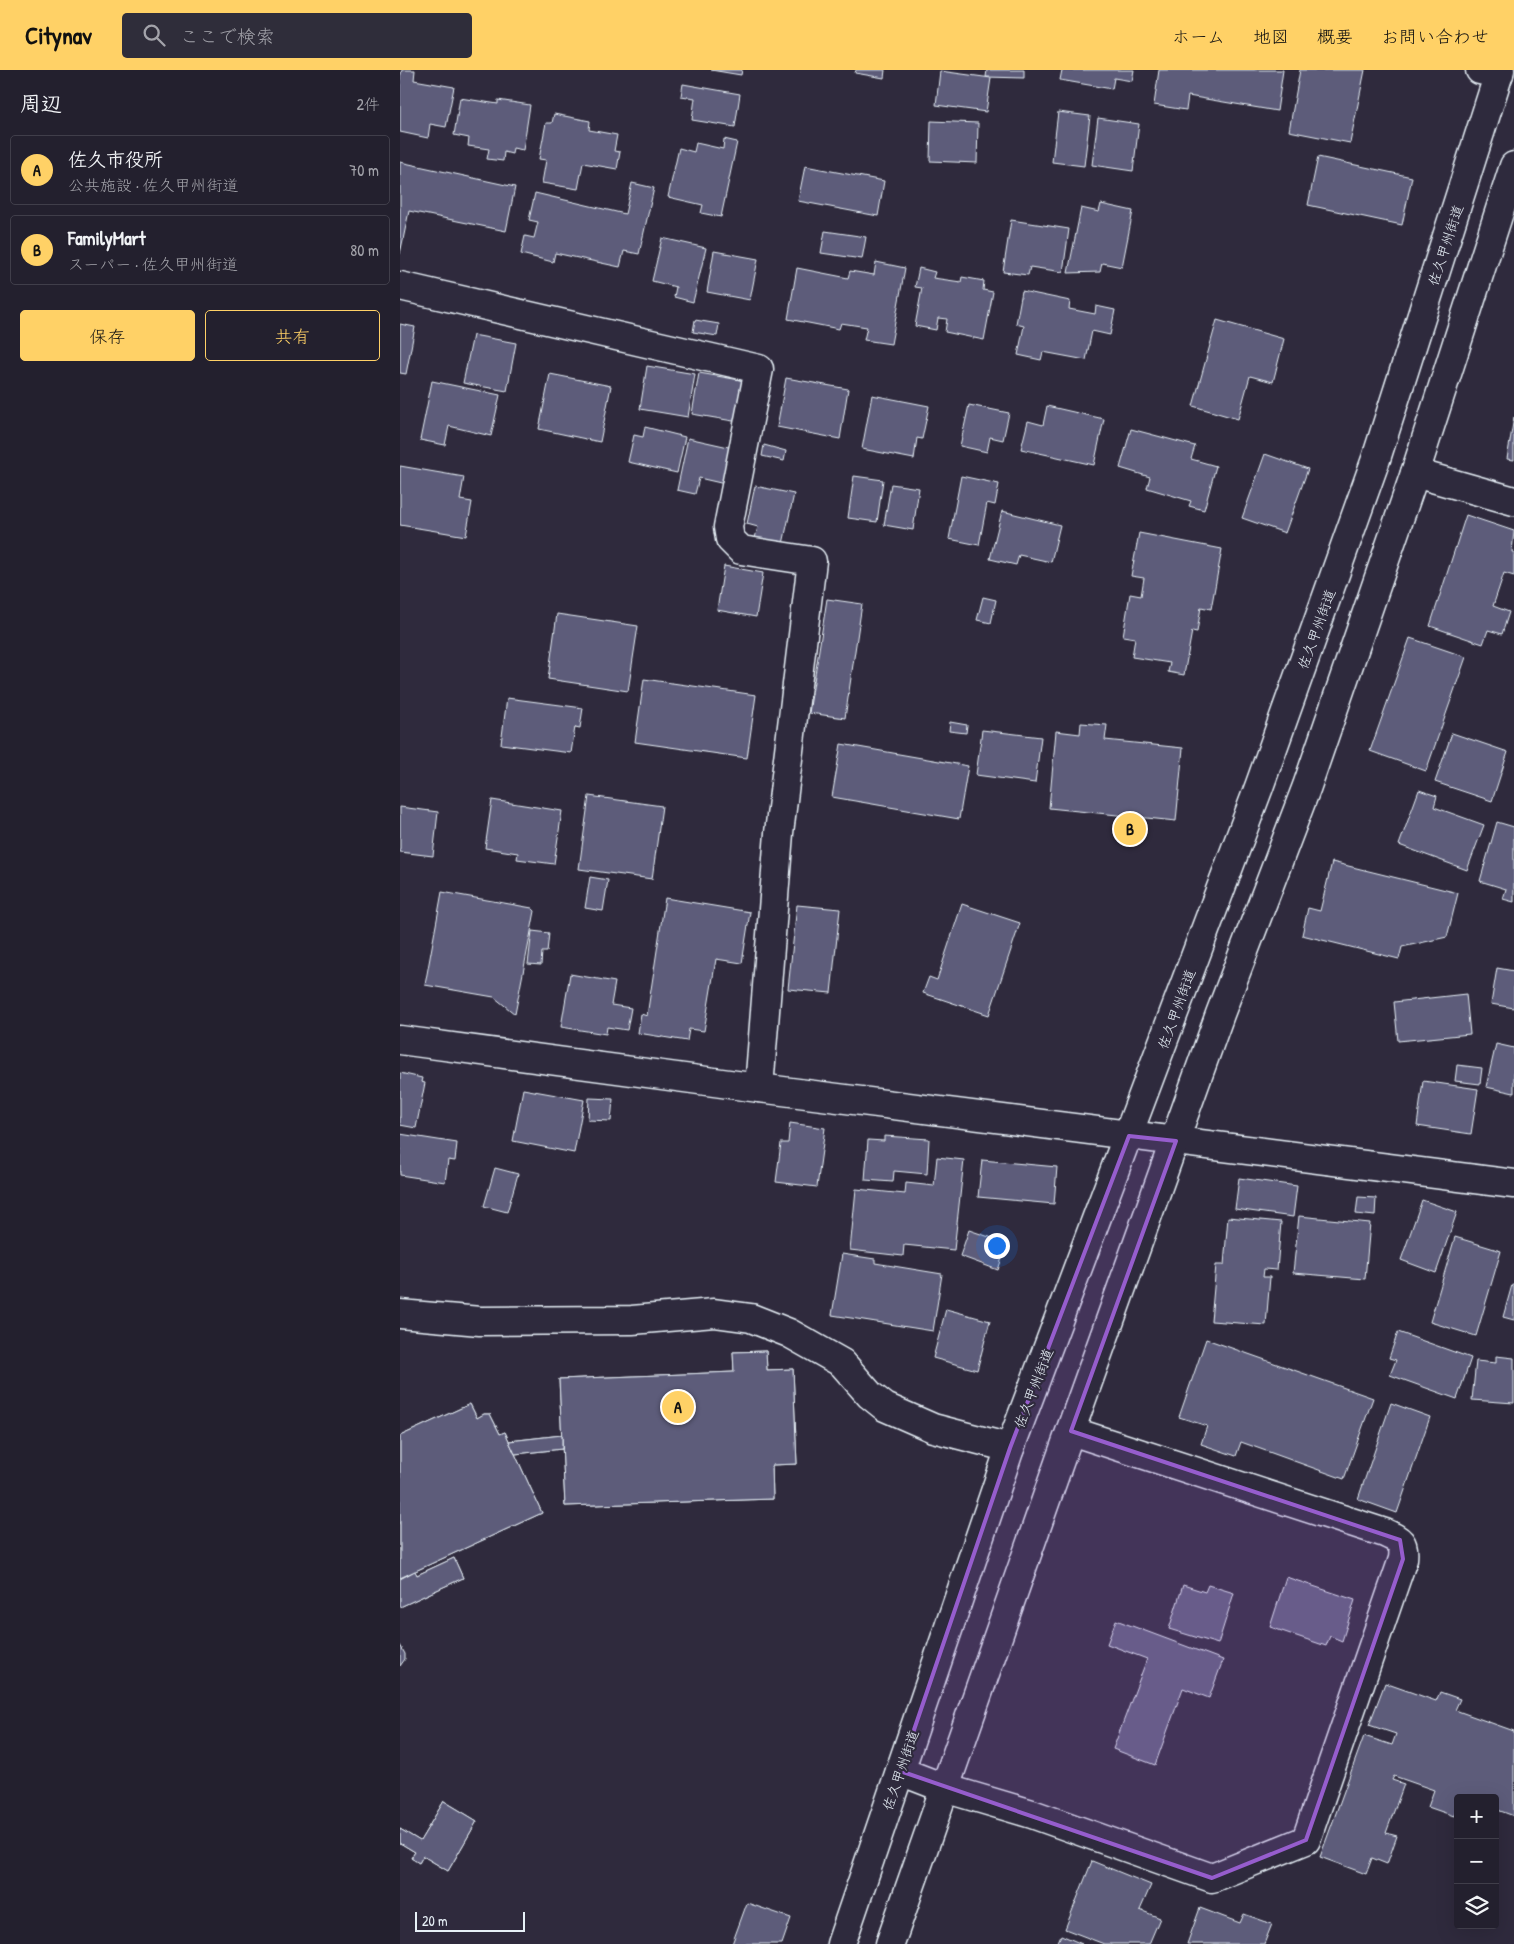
<!DOCTYPE html>
<html lang="ja">
<head>
<meta charset="utf-8">
<style>
  body { margin:0; font-family:"Patrick Hand","Klee One",sans-serif; background:#2f2d3a; color:#f1f3f6 }
  .controls { position:absolute; right:15px; bottom:15px; display:grid; overflow:hidden; border-radius:5px; box-shadow:0 5px 20px #0002 }
  .controls button { width:45px; height:45px; display:grid; place-items:center; padding:0; border:0; border-bottom:1px solid #403e4a; background:#23202e; color:#f1f3f6; font:25px sans-serif }
  .scale { position:absolute; left:15px; bottom:12px; width:110px; box-sizing:border-box; padding-left:5px; border:2px solid #e8f1f8; border-top:0; font-size:14px; line-height:18px; white-space:nowrap; color:#e8f1f8; -webkit-text-stroke:4px #2f2a3d; paint-order:stroke }
  .you { position:absolute; left:596px; top:1175px; width:18px; height:18px; margin:-12px; border:4px solid #fff; border-radius:50%; background:#1a73e8; box-shadow:0 0 0 8px #1a73e833 }
  .badge { display:grid; place-items:center; width:32px; height:32px; border-radius:50%; background:#ffd166; color:#111; font-size:16px; font-weight:700 }
  .pin { position:absolute; translate:-50% -50%; border:2px solid #fff; box-shadow:0 1px 5px #0006 }
  .list { margin:0; padding:0; list-style:none }
  h2 { display:flex; justify-content:space-between; align-items:center; height:65px; margin:0; padding:0 20px; font-size:21px }
  h2 small { font-size:16px; font-weight:400; color:#a3a3aa }
  .list li { display:grid; grid-template-columns:32px 1fr auto; gap:15px; align-items:center; box-sizing:border-box; height:70px; margin:0 10px 10px; padding:0 10px; border:1px solid #403e4a; border-radius:5px }
  .list b { display:block; font-size:19px; white-space:nowrap }
  .list p { margin:0; font-size:16px; white-space:nowrap; color:#a3a3aa }
  .list em { font-size:16px; font-style:normal; color:#a3a3aa }
  .actions { display:flex; gap:10px; padding:15px 20px }
  .actions a { flex:1; padding:11px 0; border:1px solid #ffd166; border-radius:5px; text-align:center; font-size:18px; color:#ffd166 }
  .actions .main { background:#ffd166; color:#111 }
  .icon { flex:none; width:28px; height:28px; fill:none; stroke:currentColor; stroke-width:2; stroke-linecap:round; stroke-linejoin:round }
  .map { position:relative; flex:none; width:1114px; height:1874px; overflow:hidden }
  header { display:flex; align-items:center; gap:30px; box-sizing:border-box; height:70px; padding:0 25px; background:#ffd166; color:#111 }
  header strong { font-size:24px }
  nav { display:flex; gap:28px; margin-inline-start:auto; font-size:18px }
  .search { width:350px; height:45px; background:#2f2d3a; display:flex; align-items:center; gap:12px; box-sizing:border-box; padding:0 18px; border-radius:5px; color:#a3a3aa; font-size:19px }
  main { display:flex }
  aside { flex:1; background:#23202e }
  .map>svg:first-child { display:block }
  .building { fill:#5d5c7a; stroke:#e8f1f8 }
  .lines { fill:none; stroke-linecap:round; stroke-linejoin:round }
  .street-casing { stroke:#e8f1f8; stroke-width:31 }
  .secondary-casing { stroke:#e8f1f8; stroke-width:31 }
  .street { stroke:#2f2a3d; stroke-width:28 }
  .secondary { stroke:#2f2a3d; stroke-width:28 }
  .marked { fill:#965dcd; fill-opacity:0.2; stroke:#965dcd; stroke-width:4; stroke-linejoin:round }
  .labels { text-anchor:middle; dominant-baseline:central; stroke-width:4.5; stroke-linejoin:round; paint-order:stroke }
  .street-label { font-size:14px; fill:#e8f1f8; stroke:#2f2a3d }
</style>
</head>
<body>
<header>
<strong>Citynav</strong>
<div class="search"><svg class="icon" aria-label="search" viewBox="0 0 24 24"><circle cx="10" cy="10" r="6"/><path d="M15 15l6 6"/></svg>ここで検索</div>
<nav><a>ホーム</a><a>地図</a><a>概要</a><a>お問い合わせ</a></nav>
</header>
<main>
<aside>
<h2>周辺<small>2件</small></h2>
<ul class="list">
<li><span class="badge">A</span><div><b>佐久市役所</b><p>公共施設 · 佐久甲州街道</p></div><em>70 m</em></li>
<li><span class="badge">B</span><div><b>FamilyMart</b><p>スーパー · 佐久甲州街道</p></div><em>80 m</em></li>
</ul>
<div class="actions"><a class="main">保存</a><a>共有</a></div>
</aside>
<div class="map">
<svg width="1114" height="1874" viewBox="0 0 1114 1874">
  <rect width="100%" height="100%" fill="#2f2a3d"/>
  <filter id="ink" filterUnits="userSpaceOnUse"><feTurbulence type="fractalNoise" baseFrequency=".02" numOctaves="2"/><feDisplacementMap in="SourceGraphic" scale="10" xChannelSelector="R" yChannelSelector="G"/><feConvolveMatrix kernelMatrix="1 2 1 2 8 2 1 2 1" color-interpolation-filters="sRGB"/></filter>
  <g filter="url(#ink)">
    <!-- building -->
    <g class="building">
      <path d="M 2,0 L 15,0 L 14,10 L 54,17 L 46,57 L 30,54 L 28,68 L 0,62 L 0,7 Z"/>
      <path d="M 311,0 L 342,0 L 341,5 Z"/>
      <path d="M 456,0 L 485,0 L 484,8 L 455,3 Z"/>
      <path d="M 587,0 L 624,0 L 624,8 L 586,7 Z"/>
      <path d="M 662,0 L 734,0 L 732,11 L 714,8 L 712,19 L 660,10 Z"/>
      <path d="M 759,0 L 883,0 L 877,41 L 788,26 L 786,40 L 754,35 Z"/>
      <path d="M 900,0 L 965,0 L 950,73 L 889,61 Z"/>
      <path d="M 540,1 L 591,8 L 586,42 L 536,35 Z"/>
      <path d="M 283,14 L 340,24 L 335,57 L 292,50 L 295,28 L 281,26 Z"/>
      <path d="M 60,28 L 98,34 L 98,30 L 130,35 L 123,80 L 113,78 L 112,84 L 104,82 L 103,91 L 87,89 L 89,79 L 68,76 L 69,68 L 54,65 Z"/>
      <path d="M 658,42 L 690,46 L 684,96 L 652,92 Z"/>
      <path d="M 154,44 L 190,51 L 189,60 L 217,65 L 214,81 L 220,82 L 217,99 L 183,93 L 178,119 L 142,113 L 146,90 L 139,89 L 146,53 L 152,53 Z"/>
      <path d="M 698,48 L 739,54 L 733,101 L 692,95 Z"/>
      <path d="M 531,51 L 578,53 L 577,93 L 530,91 Z"/>
      <path d="M 324,69 L 337,72 L 321,147 L 301,143 L 303,135 L 268,127 L 279,78 L 294,82 L 296,73 L 323,79 Z"/>
      <path d="M 918,87 L 1012,107 L 1002,155 L 908,135 Z"/>
      <path d="M 0,92 L 115,117 L 106,161 L 9,141 L 0,184 Z"/>
      <path d="M 405,96 L 484,111 L 478,146 L 398,131 Z"/>
      <path d="M 232,113 L 254,118 L 239,184 L 224,181 L 220,197 L 155,183 L 153,192 L 121,184 L 125,166 L 134,168 L 138,152 L 129,150 L 135,123 L 225,144 Z"/>
      <path d="M 701,134 L 733,141 L 722,197 L 702,193 L 700,202 L 668,203 L 681,138 L 699,142 Z"/>
      <path d="M 611,150 L 669,159 L 663,202 L 630,197 L 628,205 L 603,202 Z"/>
      <path d="M 425,161 L 466,167 L 462,189 L 421,183 Z"/>
      <path d="M 262,168 L 306,178 L 293,232 L 274,227 L 276,217 L 252,211 Z"/>
      <path d="M 314,181 L 358,189 L 350,230 L 307,222 Z"/>
      <path d="M 476,192 L 505,198 L 491,274 L 464,270 L 467,257 L 441,253 L 439,259 L 388,249 L 397,198 L 448,208 L 450,201 L 474,205 Z"/>
      <path d="M 519,198 L 535,202 L 533,208 L 561,212 L 562,207 L 584,211 L 583,220 L 593,222 L 584,270 L 545,262 L 547,249 L 538,248 L 536,260 L 515,256 L 522,218 L 515,217 Z"/>
      <path d="M 622,221 L 670,231 L 669,239 L 695,244 L 696,236 L 715,240 L 710,265 L 692,261 L 686,290 L 643,282 L 641,290 L 618,285 L 624,256 L 616,254 Z"/>
      <path d="M 295,250 L 319,254 L 317,266 L 293,262 Z"/>
      <path d="M 817,250 L 884,269 L 873,312 L 850,306 L 838,349 L 793,336 Z"/>
      <path d="M 0,254 L 15,257 L 6,304 L 0,303 Z"/>
      <path d="M 73,265 L 116,273 L 107,321 L 63,313 Z"/>
      <path d="M 247,296 L 295,304 L 288,347 L 240,339 Z"/>
      <path d="M 299,303 L 346,311 L 339,352 L 292,344 Z"/>
      <path d="M 150,304 L 211,316 L 200,372 L 139,359 Z"/>
      <path d="M 386,308 L 448,319 L 440,369 L 377,357 Z"/>
      <path d="M 32,311 L 100,325 L 91,366 L 49,356 L 45,375 L 20,370 Z"/>
      <path d="M 472,325 L 529,336 L 522,369 L 517,368 L 514,389 L 462,379 Z"/>
      <path d="M 569,335 L 609,343 L 603,370 L 590,367 L 587,382 L 560,376 Z"/>
      <path d="M 647,336 L 704,349 L 694,395 L 621,379 L 628,351 L 643,355 Z"/>
      <path d="M 1114,347 L 1114,390 L 1107,389 Z"/>
      <path d="M 245,357 L 285,367 L 277,403 L 228,392 L 234,365 L 243,367 Z"/>
      <path d="M 731,359 L 795,376 L 791,389 L 816,396 L 804,440 L 789,436 L 791,431 L 747,418 L 750,407 L 720,398 Z"/>
      <path d="M 288,368 L 333,378 L 325,414 L 299,408 L 295,424 L 277,420 Z"/>
      <path d="M 364,375 L 386,381 L 384,391 L 362,386 Z"/>
      <path d="M 865,384 L 908,399 L 885,463 L 842,448 Z"/>
      <path d="M 0,396 L 64,407 L 60,430 L 72,432 L 66,466 L 0,455 Z"/>
      <path d="M 454,406 L 483,410 L 477,452 L 448,448 Z"/>
      <path d="M 561,406 L 599,414 L 595,435 L 587,433 L 579,475 L 549,469 Z"/>
      <path d="M 491,414 L 519,418 L 513,460 L 484,455 Z"/>
      <path d="M 355,416 L 394,424 L 383,474 L 355,468 L 358,457 L 347,454 Z"/>
      <path d="M 602,441 L 660,455 L 651,492 L 619,485 L 616,495 L 590,489 Z"/>
      <path d="M 1066,445 L 1114,461 L 1112,482 L 1114,482 L 1114,506 L 1104,503 L 1093,536 L 1109,542 L 1102,564 L 1088,560 L 1083,574 L 1030,556 Z"/>
      <path d="M 739,463 L 822,479 L 811,539 L 801,537 L 797,562 L 792,561 L 784,605 L 768,602 L 770,593 L 732,587 L 735,568 L 723,566 L 730,524 L 741,526 L 744,508 L 731,506 Z"/>
      <path d="M 324,496 L 363,503 L 356,547 L 317,540 Z"/>
      <path d="M 583,527 L 596,530 L 591,553 L 577,550 Z"/>
      <path d="M 427,529 L 462,534 L 445,648 L 409,643 Z"/>
      <path d="M 157,544 L 238,556 L 228,621 L 148,609 Z"/>
      <path d="M 1010,568 L 1066,587 L 1026,701 L 970,681 Z"/>
      <path d="M 244,609 L 356,625 L 347,688 L 235,672 Z"/>
      <path d="M 107,628 L 183,638 L 180,658 L 175,657 L 171,683 L 101,674 Z"/>
      <path d="M 550,652 L 567,655 L 566,663 L 549,661 Z"/>
      <path d="M 681,653 L 707,655 L 705,670 L 783,678 L 776,751 L 649,738 L 656,661 L 680,664 Z"/>
      <path d="M 582,660 L 641,667 L 635,713 L 576,705 Z"/>
      <path d="M 1052,663 L 1108,682 L 1092,731 L 1035,712 Z"/>
      <path d="M 441,674 L 568,696 L 559,749 L 432,727 Z"/>
      <path d="M 1019,720 L 1037,726 L 1034,737 L 1084,755 L 1067,800 L 999,775 Z"/>
      <path d="M 189,726 L 262,736 L 252,809 L 179,799 Z"/>
      <path d="M 92,730 L 162,741 L 154,794 L 117,789 L 118,783 L 85,778 Z"/>
      <path d="M 0,737 L 38,742 L 33,786 L 0,782 Z"/>
      <path d="M 1097,752 L 1114,757 L 1114,832 L 1103,829 L 1106,819 L 1080,811 Z"/>
      <path d="M 932,792 L 1058,823 L 1047,867 L 1002,877 L 999,889 L 902,865 L 908,838 L 920,841 Z"/>
      <path d="M 190,807 L 208,810 L 203,841 L 185,838 Z"/>
      <path d="M 42,822 L 132,838 L 135,841 L 115,944 L 94,927 L 25,915 Z"/>
      <path d="M 265,828 L 350,842 L 342,893 L 316,889 L 304,961 L 289,959 L 287,971 L 238,963 L 241,944 L 247,946 Z"/>
      <path d="M 562,834 L 620,853 L 589,945 L 523,923 L 529,907 L 537,910 Z"/>
      <path d="M 397,835 L 440,839 L 431,923 L 388,919 Z"/>
      <path d="M 132,861 L 149,863 L 147,882 L 142,882 L 141,895 L 128,894 Z"/>
      <path d="M 1097,898 L 1114,901 L 1114,938 L 1091,934 Z"/>
      <path d="M 170,904 L 215,912 L 211,935 L 231,938 L 227,960 L 207,957 L 206,964 L 161,957 Z"/>
      <path d="M 1066,924 L 1070,964 L 998,971 L 994,932 Z"/>
      <path d="M 1096,974 L 1114,978 L 1114,1023 L 1086,1017 Z"/>
      <path d="M 1057,995 L 1082,998 L 1080,1014 L 1055,1011 Z"/>
      <path d="M 0,1003 L 22,1008 L 21,1012 L 25,1013 L 16,1058 L 0,1055 Z"/>
      <path d="M 1023,1011 L 1078,1019 L 1071,1064 L 1017,1056 Z"/>
      <path d="M 123,1019 L 184,1030 L 174,1083 L 113,1071 Z"/>
      <path d="M 189,1028 L 213,1029 L 211,1051 L 188,1050 Z"/>
      <path d="M 390,1053 L 425,1058 L 417,1117 L 376,1112 L 381,1073 L 388,1073 Z"/>
      <path d="M 0,1064 L 57,1073 L 55,1091 L 48,1090 L 45,1112 L 0,1105 Z"/>
      <path d="M 484,1066 L 529,1069 L 527,1104 L 494,1101 L 493,1112 L 465,1110 L 468,1070 L 484,1071 Z"/>
      <path d="M 537,1087 L 564,1090 L 554,1180 L 504,1175 L 503,1186 L 450,1180 L 456,1119 L 505,1124 L 506,1113 L 534,1116 Z"/>
      <path d="M 582,1090 L 657,1097 L 654,1134 L 578,1127 Z"/>
      <path d="M 95,1098 L 118,1104 L 107,1142 L 84,1136 Z"/>
      <path d="M 839,1108 L 897,1116 L 893,1147 L 835,1139 Z"/>
      <path d="M 958,1127 L 976,1128 L 975,1146 L 956,1144 Z"/>
      <path d="M 1022,1130 L 1057,1142 L 1036,1203 L 1001,1190 Z"/>
      <path d="M 899,1146 L 970,1153 L 965,1209 L 893,1203 Z"/>
      <path d="M 828,1147 L 881,1152 L 877,1200 L 864,1199 L 863,1207 L 870,1207 L 866,1255 L 811,1251 L 816,1195 L 824,1195 Z"/>
      <path d="M 569,1160 L 607,1173 L 598,1200 L 560,1186 Z"/>
      <path d="M 1055,1167 L 1101,1181 L 1076,1266 L 1030,1252 Z"/>
      <path d="M 442,1184 L 475,1189 L 475,1193 L 542,1204 L 533,1261 L 432,1245 Z"/>
      <path d="M 1112,1215 L 1114,1215 L 1114,1250 L 1103,1247 Z"/>
      <path d="M 546,1239 L 590,1251 L 577,1300 L 533,1288 Z"/>
      <path d="M 998,1262 L 1071,1288 L 1057,1329 L 990,1305 L 996,1290 L 989,1288 Z"/>
      <path d="M 806,1269 L 973,1328 L 944,1409 L 841,1372 L 836,1386 L 801,1374 L 807,1356 L 779,1347 Z"/>
      <path d="M 366,1281 L 367,1300 L 393,1299 L 397,1394 L 372,1395 L 373,1429 L 165,1436 L 159,1309 L 334,1302 L 333,1282 Z"/>
      <path d="M 366,1281 L 367,1300 L 393,1299 L 397,1394 L 372,1395 L 373,1429 L 165,1436 L 159,1309 L 334,1302 L 333,1282 Z"/>
      <path d="M 1096,1286 L 1114,1288 L 1114,1333 L 1072,1330 L 1076,1291 L 1096,1293 Z"/>
      <path d="M 991,1333 L 1030,1347 L 997,1443 L 958,1429 Z"/>
      <path d="M 70,1334 L 77,1348 L 84,1344 L 90,1344 L 100,1364 L 105,1362 L 142,1443 L 0,1508 L 0,1366 Z"/>
      <path d="M 70,1334 L 77,1348 L 84,1344 L 90,1344 L 100,1364 L 105,1362 L 142,1443 L 0,1508 L 0,1366 Z"/>
      <path d="M 162,1365 L 162,1379 L 115,1384 L 109,1371 Z"/>
      <path d="M 162,1365 L 162,1379 L 115,1384 L 109,1371 Z"/>
      <path d="M 54,1488 L 63,1508 L 0,1537 L 0,1509 L 15,1502 L 17,1505 Z"/>
      <path d="M 54,1488 L 63,1508 L 0,1537 L 0,1509 L 15,1501 L 17,1505 Z"/>
      <path d="M 886,1507 L 955,1530 L 942,1571 L 930,1566 L 926,1576 L 870,1557 Z"/>
      <path d="M 783,1515 L 805,1522 L 808,1515 L 834,1523 L 818,1574 L 769,1559 Z"/>
      <path d="M 716,1550 L 823,1590 L 809,1628 L 783,1618 L 755,1695 L 713,1679 L 747,1589 L 707,1574 Z"/>
      <path d="M 0,1575 L 5,1584 L 5,1589 L 0,1596 Z"/>
      <path d="M 985,1613 L 1036,1631 L 1040,1622 L 1060,1629 L 1055,1640 L 1114,1661 L 1114,1746 L 1095,1739 L 1095,1728 L 1061,1727 L 1058,1728 L 1058,1736 L 1054,1746 L 1028,1737 L 1034,1720 L 994,1706 L 992,1710 L 1004,1714 L 986,1763 L 997,1766 L 987,1794 L 972,1788 L 966,1804 L 920,1787 L 964,1666 L 992,1675 L 996,1664 L 969,1655 Z"/>
      <path d="M 44,1731 L 77,1751 L 48,1801 L 23,1786 L 19,1793 L 11,1788 L 15,1782 L 0,1773 L 0,1759 L 20,1771 Z"/>
      <path d="M 44,1731 L 77,1751 L 48,1801 L 23,1786 L 19,1793 L 11,1788 L 15,1782 L 0,1773 L 0,1759 L 20,1771 Z"/>
      <path d="M 692,1791 L 751,1815 L 740,1840 L 760,1848 L 749,1874 L 704,1874 L 665,1859 Z"/>
      <path d="M 347,1833 L 391,1848 L 382,1874 L 332,1874 Z"/>
      <path d="M 800,1838 L 840,1853 L 844,1844 L 872,1854 L 864,1874 L 787,1874 Z"/>
      <path d="M 661,1865 L 682,1874 L 657,1874 Z"/>
    </g>
    <g class="lines">
      <defs>
        <g id="street">
          <path d="M 1080,0 L 1099,4"/>
          <path d="M 0,216 L 359,299 L 328,457 L 330,469 L 341,480 L 412,491 L 379,763 L 359,1018"/>
          <path d="M 776,1071 L 1114,1114"/>
          <path d="M 0,1244 L 80,1251 L 232,1250 L 314,1243 L 351,1248 L 389,1263 L 442,1293 L 470,1325 L 485,1337 L 533,1358 L 610,1378"/>
          <path d="M 500,1701 L 544,1718 L 632,1744 L 812,1808 L 906,1770 L 1003,1489 C 1005,1472 1000,1470 985,1463 L 671,1361"/>
        </g>
        <g id="secondary">
          <path d="M 1015,403 L 1114,431"/>
          <path d="M 0,970 L 359,1018 L 776,1071"/>
          <path d="M 441,1874 L 610,1378 L 859,717 L 976,389 L 1100,0"/>
          <path d="M 490,1874 L 661,1387 L 820,944 L 907,716 L 1015,403 L 1114,96"/>
        </g>
      </defs>
      <!-- street casing -->
      <use href="#street" class="street-casing"/>
      <!-- secondary casing -->
      <use href="#secondary" class="secondary-casing"/>
      <!-- street -->
      <use href="#street" class="street"/>
      <!-- secondary -->
      <use href="#secondary" class="secondary"/>
    </g>
  </g>
  <!-- marked area -->
  <path class="marked" d="M 729,1066 L 776,1071 L 671,1361 L 1000,1470 L 1003,1489 L 906,1770 L 812,1808 L 500,1701 L 610,1378 Z"/>
  <g class="labels">
    <!-- street labels -->
    <g class="street-label">
      <text transform="translate(1045 175) rotate(-72)">佐久甲州街道</text>
      <text transform="translate(916 559) rotate(-70)">佐久甲州街道</text>
      <text transform="translate(776 939) rotate(-70)">佐久甲州街道</text>
      <text transform="translate(633 1318) rotate(-69)">佐久甲州街道</text>
      <text transform="translate(500 1700) rotate(-71)">佐久甲州街道</text>
    </g>
  </g>
</svg>
<div class="controls">
<button>+</button>
<button>−</button>
<button><svg class="icon" aria-label="layers" viewBox="0 0 24 24"><path d="M12 4l9 5-9 5-9-5zM3 14l9 5 9-5"/></svg></button>
</div>
<div class="scale">20 m</div>
<div class="you"></div>
<div class="pin badge" style="left:278px;top:1337px">A</div>
<div class="pin badge" style="left:730px;top:759px">B</div>
</div>
</main>
</body>
</html>
